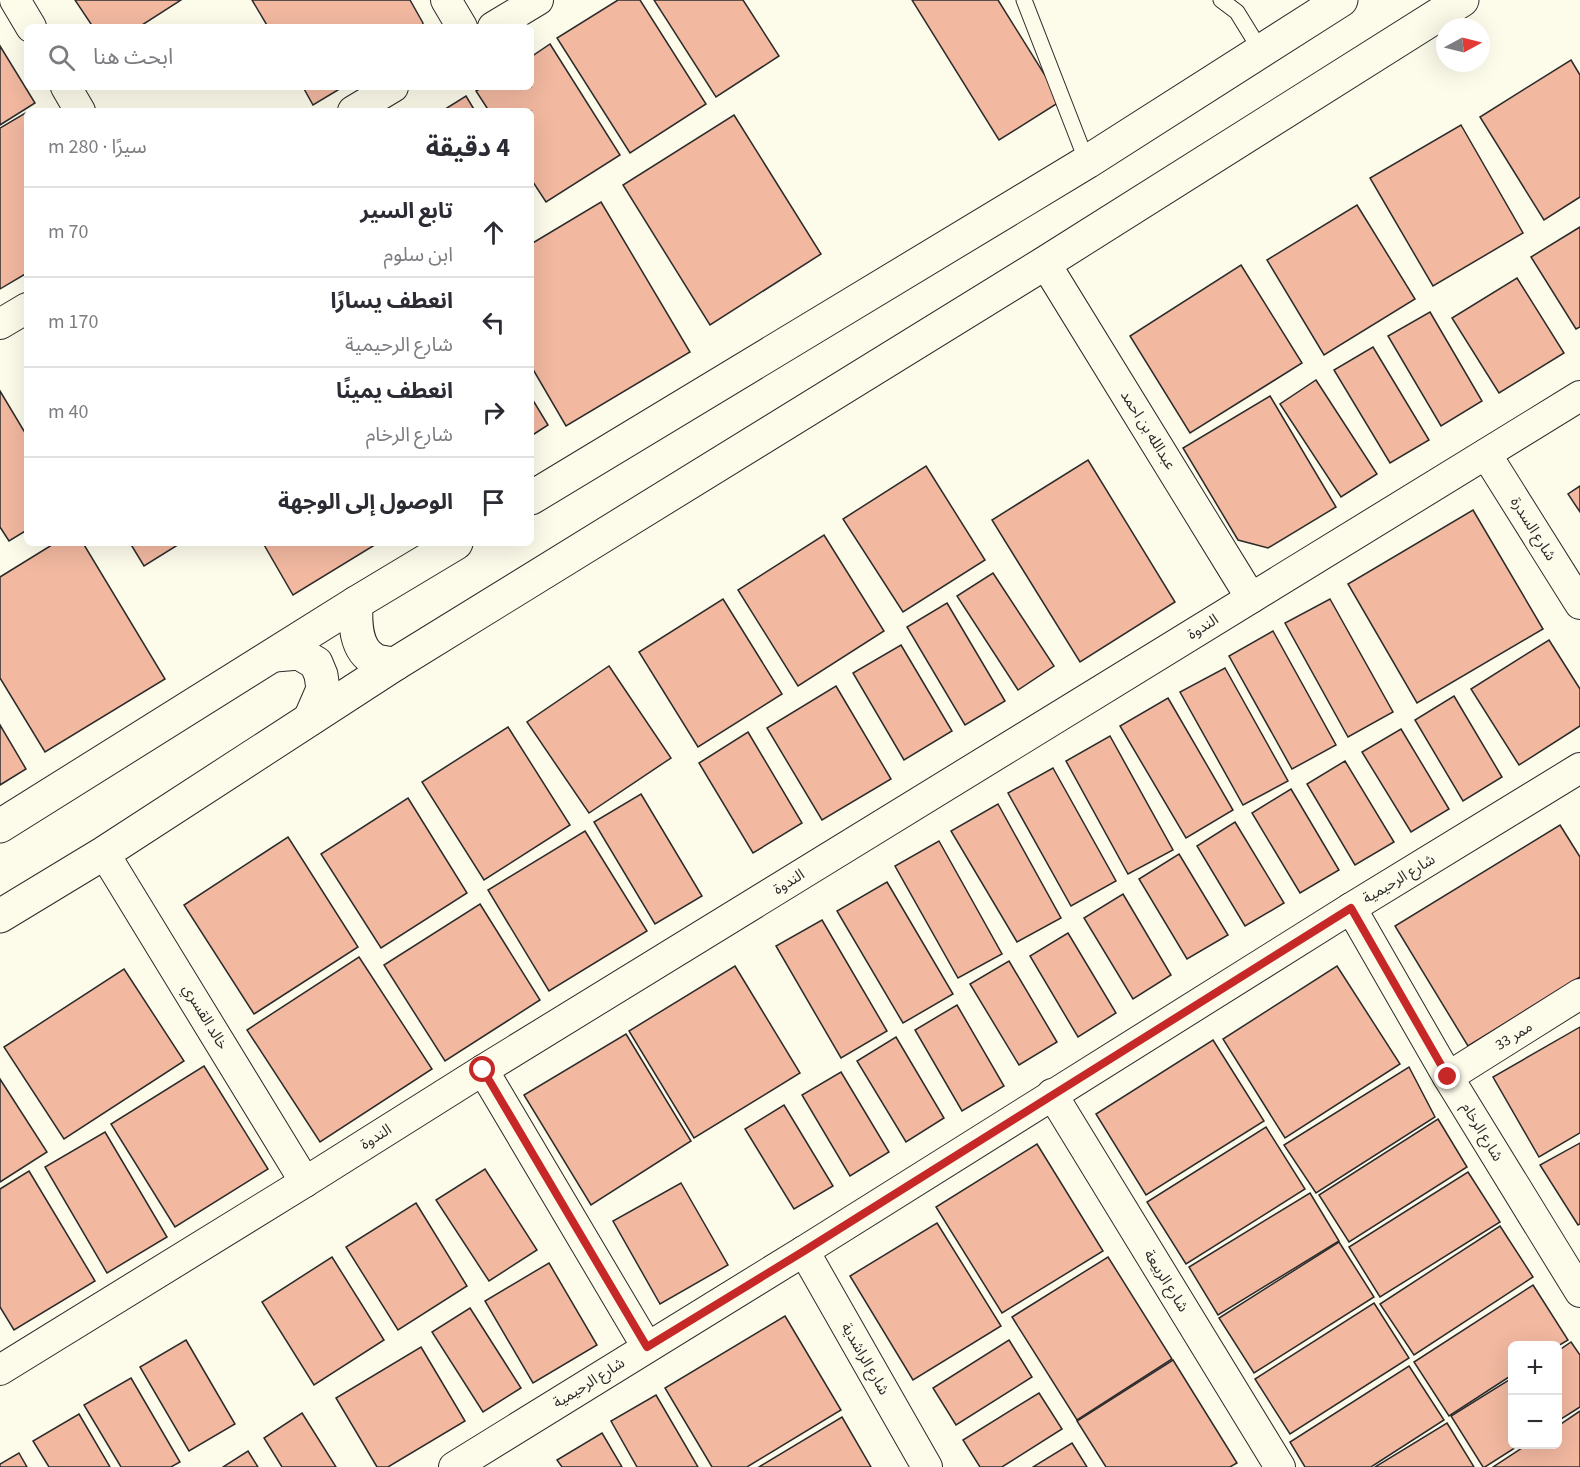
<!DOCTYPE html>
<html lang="ar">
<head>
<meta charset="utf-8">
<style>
  body { margin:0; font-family:"Source Sans 3","Noto Sans Arabic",sans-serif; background:#f2f2f3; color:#2b2b33; direction:rtl }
  .controls { position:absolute; right:18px; bottom:18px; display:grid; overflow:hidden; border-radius:9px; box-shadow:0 6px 24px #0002 }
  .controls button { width:54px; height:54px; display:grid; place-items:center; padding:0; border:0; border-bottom:2px solid #e1e1e2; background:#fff; color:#2b2b33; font:30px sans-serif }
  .compass { position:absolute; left:1436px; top:18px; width:54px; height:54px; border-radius:50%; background:#fff; box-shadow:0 6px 24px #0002; rotate:83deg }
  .stop { position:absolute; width:18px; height:18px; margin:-14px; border:4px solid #c62828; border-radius:50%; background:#fff }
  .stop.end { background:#c62828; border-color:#fff; box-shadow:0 2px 6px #0008 }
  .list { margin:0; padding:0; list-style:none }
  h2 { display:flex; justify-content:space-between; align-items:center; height:78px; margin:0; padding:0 24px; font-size:26px }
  h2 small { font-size:20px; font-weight:400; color:#7c7c81 }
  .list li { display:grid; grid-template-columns:39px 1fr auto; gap:18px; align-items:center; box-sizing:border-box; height:90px; padding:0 24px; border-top:2px solid #e1e1e2 }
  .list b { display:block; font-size:22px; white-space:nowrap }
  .list p { margin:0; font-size:20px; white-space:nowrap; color:#7c7c81 }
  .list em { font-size:20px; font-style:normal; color:#7c7c81 }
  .icon { flex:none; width:33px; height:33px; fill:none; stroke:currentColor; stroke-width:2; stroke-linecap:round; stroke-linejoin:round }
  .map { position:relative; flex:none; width:1580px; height:1467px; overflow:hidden; direction:ltr }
  .search { position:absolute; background:#fff; box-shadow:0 6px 24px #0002; left:24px; top:24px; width:510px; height:66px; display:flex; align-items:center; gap:15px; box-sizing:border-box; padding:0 21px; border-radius:9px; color:#7c7c81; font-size:22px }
  .panel { position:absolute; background:#fff; box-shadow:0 6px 24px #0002; left:24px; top:108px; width:510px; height:438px; border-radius:9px; direction:rtl }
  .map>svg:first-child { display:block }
  .building { fill:#f2b8a0; stroke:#2b2b2b; stroke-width:1.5 }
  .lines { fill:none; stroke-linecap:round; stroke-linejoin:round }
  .lane-casing { stroke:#2b2b2b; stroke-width:17 }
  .street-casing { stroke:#2b2b2b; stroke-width:32 }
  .secondary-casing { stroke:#2b2b2b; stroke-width:35 }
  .lane { stroke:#fdfbea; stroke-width:15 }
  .street { stroke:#fdfbea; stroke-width:30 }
  .secondary { stroke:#fdfbea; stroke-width:33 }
  .route { stroke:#c62828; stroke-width:8 }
  .labels { text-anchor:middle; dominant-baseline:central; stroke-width:4.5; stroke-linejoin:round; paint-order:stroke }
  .street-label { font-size:15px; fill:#2b2b2b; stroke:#fdfbea }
</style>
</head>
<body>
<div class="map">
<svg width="1580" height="1467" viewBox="0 0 1580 1467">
  <rect width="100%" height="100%" fill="#fdfbea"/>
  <!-- building -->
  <g class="building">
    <path d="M 75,0 L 181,0 L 139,27 L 93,27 Z"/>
    <path d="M 252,0 L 410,0 L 423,23 L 422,27 L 268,27 Z"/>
    <path d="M 618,0 L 640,0 L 706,104 L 630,153 L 557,38 Z"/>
    <path d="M 654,0 L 743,0 L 779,56 L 716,97 Z"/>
    <path d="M 912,0 L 998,0 L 1061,101 L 999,140 Z"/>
    <path d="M 550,44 L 620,155 L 546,202 L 531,179 L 531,111 L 489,111 L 476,91 L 483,87 L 531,87 L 531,57 Z"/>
    <path d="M 0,46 L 35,103 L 0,125 Z"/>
    <path d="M 1571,60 L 1580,75 L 1580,197 L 1544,220 L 1480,117 Z"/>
    <path d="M 303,87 L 343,87 L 313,105 Z"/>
    <path d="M 466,96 L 475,111 L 442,111 Z"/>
    <path d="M 27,112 L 27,273 L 0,289 L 0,128 Z"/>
    <path d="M 734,115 L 821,254 L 710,325 L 623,185 Z"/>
    <path d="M 1461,125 L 1523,233 L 1433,286 L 1370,178 Z"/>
    <path d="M 601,202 L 690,352 L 566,426 L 531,366 L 531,244 Z"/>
    <path d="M 1357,205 L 1415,299 L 1324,355 L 1267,260 Z"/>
    <path d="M 1580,227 L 1580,327 L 1576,329 L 1531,257 Z"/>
    <path d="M 1241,265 L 1302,363 L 1190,433 L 1130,336 Z"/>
    <path d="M 1517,278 L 1564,353 L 1499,393 L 1452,318 Z"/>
    <path d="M 1430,312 L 1482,401 L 1441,426 L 1388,336 Z"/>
    <path d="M 1373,347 L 1429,440 L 1390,463 L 1334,370 Z"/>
    <path d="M 1316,380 L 1377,474 L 1341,497 L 1280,404 Z"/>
    <path d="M 0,391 L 27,436 L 27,530 L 9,541 L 0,527 Z"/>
    <path d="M 1270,396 L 1336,507 L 1268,548 L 1238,540 L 1183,448 Z"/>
    <path d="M 531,397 L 548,425 L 531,436 Z"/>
    <path d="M 1088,460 L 1175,602 L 1080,662 L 992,520 Z"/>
    <path d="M 926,466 L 985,560 L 903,612 L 843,519 Z"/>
    <path d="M 1580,486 L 1580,512 L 1568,494 Z"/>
    <path d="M 1473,510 L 1543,629 L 1417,703 L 1348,584 Z"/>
    <path d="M 824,535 L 884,631 L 798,686 L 738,590 Z"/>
    <path d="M 55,543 L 83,543 L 165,679 L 45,752 L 0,678 L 0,577 Z"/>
    <path d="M 130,543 L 181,543 L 144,566 Z"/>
    <path d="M 263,543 L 378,543 L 293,595 Z"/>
    <path d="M 993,573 L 1054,666 L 1018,690 L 957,596 Z"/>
    <path d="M 723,599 L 782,694 L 698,747 L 639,652 Z"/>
    <path d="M 1330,599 L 1393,712 L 1348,737 L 1285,623 Z"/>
    <path d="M 947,603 L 1005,701 L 965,725 L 907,627 Z"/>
    <path d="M 1273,631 L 1336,745 L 1292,769 L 1229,656 Z"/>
    <path d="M 1549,640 L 1580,689 L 1580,726 L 1519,765 L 1471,689 Z"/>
    <path d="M 901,645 L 952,731 L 904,760 L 853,673 Z"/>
    <path d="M 609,666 L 671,758 L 589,813 L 527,722 Z"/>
    <path d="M 1225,668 L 1288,781 L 1243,805 L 1180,692 Z"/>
    <path d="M 836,686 L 891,779 L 822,820 L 767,728 Z"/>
    <path d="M 1454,696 L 1502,777 L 1463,801 L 1415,720 Z"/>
    <path d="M 1168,698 L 1233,810 L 1186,838 L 1120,726 Z"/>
    <path d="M 0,725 L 26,769 L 0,785 Z"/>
    <path d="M 508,727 L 570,825 L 484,880 L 422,782 Z"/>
    <path d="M 1401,729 L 1449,809 L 1411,832 L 1362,752 Z"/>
    <path d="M 748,732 L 802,823 L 753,853 L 699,763 Z"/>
    <path d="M 1110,736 L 1173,850 L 1128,874 L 1066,761 Z"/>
    <path d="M 1345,761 L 1394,842 L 1355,865 L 1307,784 Z"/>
    <path d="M 1053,768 L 1116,881 L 1071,906 L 1008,793 Z"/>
    <path d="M 1291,789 L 1339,870 L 1300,893 L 1252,813 Z"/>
    <path d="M 641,794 L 702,896 L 655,924 L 594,822 Z"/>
    <path d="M 408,798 L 467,893 L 381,948 L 321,854 Z"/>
    <path d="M 998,804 L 1061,918 L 1017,942 L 951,831 Z"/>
    <path d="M 1235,822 L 1284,903 L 1245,926 L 1197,846 Z"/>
    <path d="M 1560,825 L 1580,857 L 1580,977 L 1468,1046 L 1395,926 Z"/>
    <path d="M 585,831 L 647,931 L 549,991 L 488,890 Z"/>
    <path d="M 288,837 L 358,947 L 254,1014 L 184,905 Z"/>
    <path d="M 939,841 L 1002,954 L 958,978 L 895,866 Z"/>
    <path d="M 1179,854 L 1228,935 L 1187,959 L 1139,879 Z"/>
    <path d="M 887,882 L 953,994 L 903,1023 L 837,911 Z"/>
    <path d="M 1123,894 L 1171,975 L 1133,999 L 1084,918 Z"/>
    <path d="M 480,904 L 540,1000 L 445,1061 L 384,965 Z"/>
    <path d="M 822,920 L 887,1031 L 841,1058 L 776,946 Z"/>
    <path d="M 1068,933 L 1116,1013 L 1078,1037 L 1030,956 Z"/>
    <path d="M 359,957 L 432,1069 L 320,1142 L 247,1030 Z"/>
    <path d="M 1009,961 L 1057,1042 L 1019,1065 L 970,984 Z"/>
    <path d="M 735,966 L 800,1073 L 694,1138 L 629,1031 Z"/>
    <path d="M 1337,966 L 1400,1064 L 1285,1138 L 1223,1039 Z"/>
    <path d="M 124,969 L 184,1061 L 64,1139 L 4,1047 Z"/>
    <path d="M 957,1005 L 1004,1086 L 962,1111 L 915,1030 Z"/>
    <path d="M 1580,1027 L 1580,1133 L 1539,1157 L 1493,1077 Z"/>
    <path d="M 626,1034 L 691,1141 L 591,1205 L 524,1095 Z"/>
    <path d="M 896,1037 L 944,1118 L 906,1142 L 857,1061 Z"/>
    <path d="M 1213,1040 L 1264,1121 L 1146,1195 L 1096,1114 Z"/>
    <path d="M 204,1066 L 268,1169 L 175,1227 L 111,1124 Z"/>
    <path d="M 1409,1067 L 1435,1117 L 1316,1193 L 1284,1145 Z"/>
    <path d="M 841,1072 L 889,1152 L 850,1176 L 802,1095 Z"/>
    <path d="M 0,1079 L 47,1152 L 0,1182 Z"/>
    <path d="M 784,1105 L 833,1186 L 794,1209 L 745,1129 Z"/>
    <path d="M 1438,1119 L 1467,1167 L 1349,1242 L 1319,1195 Z"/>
    <path d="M 1266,1127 L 1305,1189 L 1186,1264 L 1147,1202 Z"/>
    <path d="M 105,1132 L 167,1237 L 107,1273 L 45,1167 Z"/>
    <path d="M 1580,1143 L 1580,1224 L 1578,1225 L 1540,1165 Z"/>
    <path d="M 1037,1144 L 1103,1251 L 1002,1313 L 936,1207 Z"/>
    <path d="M 485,1169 L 537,1250 L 489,1281 L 436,1200 Z"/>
    <path d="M 29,1171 L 95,1281 L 14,1330 L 0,1307 L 0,1189 Z"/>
    <path d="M 1468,1172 L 1500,1222 L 1380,1297 L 1349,1247 Z"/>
    <path d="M 681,1183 L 728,1265 L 660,1304 L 613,1221 Z"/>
    <path d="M 1310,1193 L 1339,1241 L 1218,1315 L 1189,1267 Z"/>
    <path d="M 416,1203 L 467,1286 L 398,1330 L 346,1247 Z"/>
    <path d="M 937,1223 L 1001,1326 L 913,1380 L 850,1276 Z"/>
    <path d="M 1500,1226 L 1533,1277 L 1414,1355 L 1380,1304 Z"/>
    <path d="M 1339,1242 L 1374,1297 L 1254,1373 L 1219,1318 Z"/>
    <path d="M 332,1257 L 384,1340 L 314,1385 L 262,1302 Z"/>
    <path d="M 1108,1257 L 1172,1359 L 1077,1420 L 1012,1317 Z"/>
    <path d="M 549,1263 L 597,1345 L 533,1383 L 485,1301 Z"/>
    <path d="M 1533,1285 L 1568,1340 L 1558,1346 L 1512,1346 L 1512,1375 L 1449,1416 L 1414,1362 Z"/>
    <path d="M 1374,1303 L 1409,1358 L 1290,1434 L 1255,1379 Z"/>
    <path d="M 470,1308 L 521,1388 L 483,1412 L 432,1332 Z"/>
    <path d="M 785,1316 L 841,1410 L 747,1467 L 712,1467 L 665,1388 Z"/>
    <path d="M 186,1340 L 235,1424 L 189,1451 L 140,1367 Z"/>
    <path d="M 1009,1340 L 1032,1377 L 956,1425 L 933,1388 Z"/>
    <path d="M 1571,1342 L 1580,1355 L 1580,1407 L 1558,1421 L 1558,1351 Z"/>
    <path d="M 421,1347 L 465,1421 L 388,1467 L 377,1467 L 336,1398 Z"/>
    <path d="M 1173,1360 L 1237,1463 L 1230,1467 L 1106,1467 L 1077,1421 Z"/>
    <path d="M 1409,1366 L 1444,1420 L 1371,1467 L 1305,1467 L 1290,1442 Z"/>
    <path d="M 131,1378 L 180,1462 L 171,1467 L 121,1467 L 84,1405 Z"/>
    <path d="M 1512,1378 L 1512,1444 L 1521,1444 L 1485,1467 L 1483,1467 L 1451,1416 Z"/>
    <path d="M 1039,1393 L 1062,1429 L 1002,1467 L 980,1467 L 963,1440 Z"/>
    <path d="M 656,1395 L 698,1467 L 637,1467 L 611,1421 Z"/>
    <path d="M 1580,1411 L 1580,1467 L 1493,1467 L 1528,1444 L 1558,1444 L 1558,1426 Z"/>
    <path d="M 302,1413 L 336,1467 L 282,1467 L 264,1438 Z"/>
    <path d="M 79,1414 L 110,1467 L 49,1467 L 33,1441 Z"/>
    <path d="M 842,1417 L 871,1467 L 759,1467 Z"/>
    <path d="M 1447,1423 L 1474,1467 L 1375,1467 Z"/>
    <path d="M 602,1433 L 622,1467 L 562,1467 L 557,1460 Z"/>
    <path d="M 1072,1443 L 1087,1467 L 1033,1467 Z"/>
    <path d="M 248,1451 L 258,1467 L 223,1467 Z"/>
    <path d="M 19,1453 L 27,1467 L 0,1467 L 0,1464 Z"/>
  </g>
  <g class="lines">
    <defs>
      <g id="lane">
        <path d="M 1024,0 L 1087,162"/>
        <path d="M 1221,0 L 1237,12 L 1261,51"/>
      </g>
      <g id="street">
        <path d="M 15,0 L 31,27"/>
        <path d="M 446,0 L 462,27"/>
        <path d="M 493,27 L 538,0"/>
        <path d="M 66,87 L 80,111"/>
        <path d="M 353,111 L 393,87"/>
        <path d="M 1045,263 L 1251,598"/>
        <path d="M 0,324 L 27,308"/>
        <path d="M 1486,454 L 1580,604"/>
        <path d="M 104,853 L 305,1182"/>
        <path d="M 1351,908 L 1448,1077 L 1580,1292"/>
        <path d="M 483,1070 L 647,1347"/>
        <path d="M 1448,1077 L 1580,994"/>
        <path d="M 1052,1094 L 1280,1467"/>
        <path d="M 804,1251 L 927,1467"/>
        <path d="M 0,1370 L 305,1182 L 483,1070 L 1580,396"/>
        <path d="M 454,1467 L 804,1251 L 1351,908 L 1580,768"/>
      </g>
      <g id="secondary">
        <path d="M 531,498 L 1087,162 L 1341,0"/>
        <path d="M 356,603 C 355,623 355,650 375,660 C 381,663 389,663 395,664"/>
        <path d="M 275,655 L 299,653 L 316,663 L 321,675 L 323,689 L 310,719"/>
        <path d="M 0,826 L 356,603 L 456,543"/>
        <path d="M 0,916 L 104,853 L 395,664 L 1045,263 L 1462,0"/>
      </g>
    </defs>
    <!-- lane casing -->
    <use href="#lane" class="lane-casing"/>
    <!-- street casing -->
    <use href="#street" class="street-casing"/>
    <!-- secondary casing -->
    <use href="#secondary" class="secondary-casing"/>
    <!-- lane -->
    <use href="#lane" class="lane"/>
    <!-- street -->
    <use href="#street" class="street"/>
    <!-- secondary -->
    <use href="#secondary" class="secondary"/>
  </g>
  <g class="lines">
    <!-- route -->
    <path class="route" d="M 483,1070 L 647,1347 L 804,1251 L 1351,908 L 1448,1077"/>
  </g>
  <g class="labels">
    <!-- street labels -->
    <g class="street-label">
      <text transform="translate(1148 430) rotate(58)">عبدالله بن احمد</text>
      <text transform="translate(1533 529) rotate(58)">شارع السدرة</text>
      <text transform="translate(1203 627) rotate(-32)">الندوة</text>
      <text transform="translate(1399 879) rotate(-31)">شارع الرحيمية</text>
      <text transform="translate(789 882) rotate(-32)">الندوة</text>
      <text transform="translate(205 1017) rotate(59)">خالد القسري</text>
      <text transform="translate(1514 1036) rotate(-32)">ممر 33</text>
      <text transform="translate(1482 1132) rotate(59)">شارع الرخام</text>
      <text transform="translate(376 1137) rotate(-32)">الندوة</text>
      <text transform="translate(1166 1281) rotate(58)">شارع الربيعة</text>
      <text transform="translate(865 1359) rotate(60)">شارع الراشدية</text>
      <text transform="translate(589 1383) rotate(-32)">شارع الرحيمية</text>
    </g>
  </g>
</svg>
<div class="controls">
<button>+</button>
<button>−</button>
</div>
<svg class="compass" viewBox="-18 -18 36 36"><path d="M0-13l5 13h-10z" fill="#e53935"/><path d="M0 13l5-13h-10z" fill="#7c7c81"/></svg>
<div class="stop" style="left:483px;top:1070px"></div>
<div class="stop end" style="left:1448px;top:1077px"></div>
<div class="search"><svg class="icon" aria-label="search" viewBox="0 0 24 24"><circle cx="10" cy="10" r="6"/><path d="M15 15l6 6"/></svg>ابحث هنا</div>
<section class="panel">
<h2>4 دقيقة<small>سيرًا · 280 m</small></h2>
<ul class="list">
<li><svg class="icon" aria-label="ahead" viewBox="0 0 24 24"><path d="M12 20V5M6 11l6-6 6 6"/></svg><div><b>تابع السير</b><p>ابن سلوم</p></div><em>70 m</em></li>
<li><svg class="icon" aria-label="left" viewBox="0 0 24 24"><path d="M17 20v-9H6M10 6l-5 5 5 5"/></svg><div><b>انعطف يسارًا</b><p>شارع الرحيمية</p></div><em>170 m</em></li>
<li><svg class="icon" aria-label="right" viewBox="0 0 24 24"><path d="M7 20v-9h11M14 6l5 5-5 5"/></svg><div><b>انعطف يمينًا</b><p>شارع الرخام</p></div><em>40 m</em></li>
<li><svg class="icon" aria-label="arrive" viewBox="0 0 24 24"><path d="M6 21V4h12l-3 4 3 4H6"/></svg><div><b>الوصول إلى الوجهة</b></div></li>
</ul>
</section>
</div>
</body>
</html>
